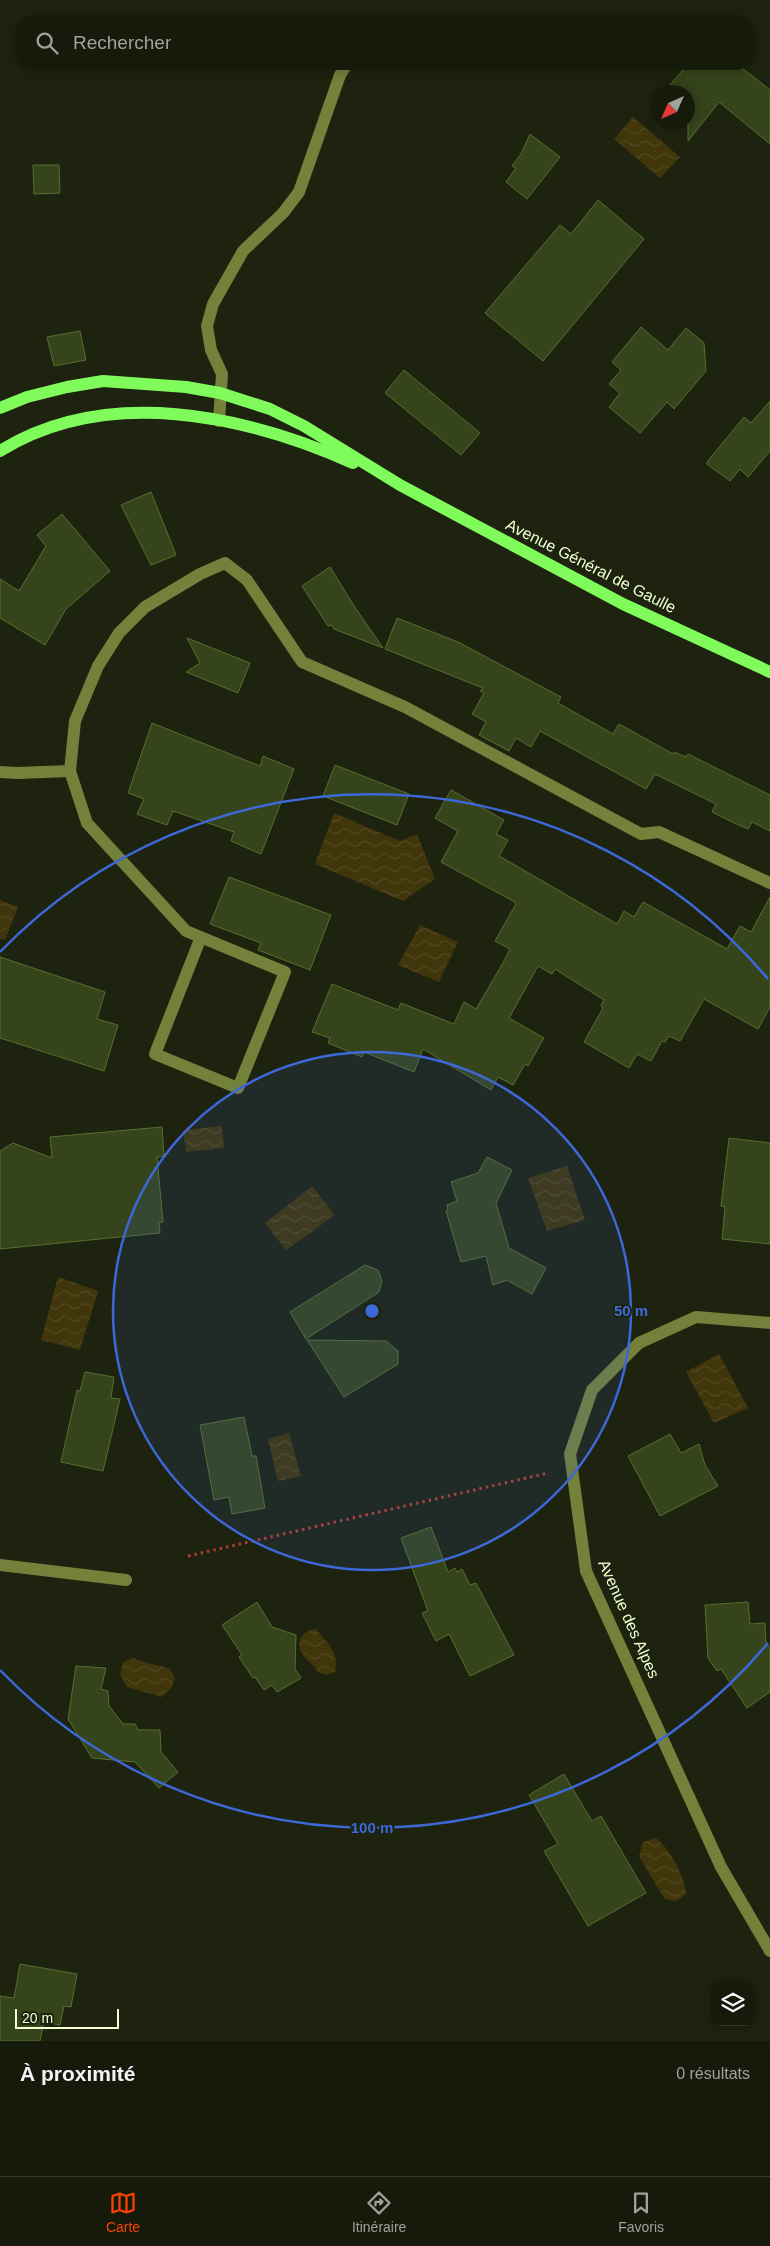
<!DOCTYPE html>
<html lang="fr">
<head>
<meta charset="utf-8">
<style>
  body { margin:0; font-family:Helvetica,sans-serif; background:#232719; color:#f1f3f6 }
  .controls { position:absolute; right:15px; bottom:15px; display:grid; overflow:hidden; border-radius:10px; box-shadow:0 2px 12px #0003 }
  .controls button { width:45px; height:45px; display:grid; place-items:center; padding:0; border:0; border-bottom:1px solid #35382c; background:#161a0b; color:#f1f3f6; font:25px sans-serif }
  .compass { position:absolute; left:650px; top:85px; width:45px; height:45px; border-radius:50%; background:#161a0b; box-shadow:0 2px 12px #0003; rotate:225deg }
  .scale { position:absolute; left:15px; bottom:12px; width:104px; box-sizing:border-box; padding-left:5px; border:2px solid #f2fed2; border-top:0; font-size:14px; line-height:18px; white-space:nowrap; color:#f2fed2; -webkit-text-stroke:4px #1d230f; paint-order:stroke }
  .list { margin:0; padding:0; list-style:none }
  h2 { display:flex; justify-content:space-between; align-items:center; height:65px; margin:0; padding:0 20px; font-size:21px }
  h2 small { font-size:16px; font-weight:400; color:#9ea19d }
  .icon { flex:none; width:28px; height:28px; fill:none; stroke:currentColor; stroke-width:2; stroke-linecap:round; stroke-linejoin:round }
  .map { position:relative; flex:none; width:770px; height:2041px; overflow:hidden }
  .search { position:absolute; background:#161a0b; box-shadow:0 2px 12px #0003; left:15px; right:15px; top:15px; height:55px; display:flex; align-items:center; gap:12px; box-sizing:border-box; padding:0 18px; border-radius:20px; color:#9ea19d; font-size:19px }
  .sheet { height:135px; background:#161a0b }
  nav { display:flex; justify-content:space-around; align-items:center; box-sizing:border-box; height:70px; border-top:1px solid #35382c; background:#161a0b; font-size:14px; color:#9ea19d }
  nav a { display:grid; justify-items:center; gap:2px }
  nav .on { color:#f64205 }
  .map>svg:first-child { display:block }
  .water { fill:url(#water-waves) }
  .building { fill:#35441b; stroke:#586f2e }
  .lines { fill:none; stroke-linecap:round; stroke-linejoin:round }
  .path { stroke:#b33d31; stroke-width:3; stroke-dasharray:2.5 4; stroke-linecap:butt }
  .minor { stroke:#74813b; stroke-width:12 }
  .major { stroke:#7ffb5b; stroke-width:12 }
  .ring { fill:none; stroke:#3d68d7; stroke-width:2.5 }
  .labels { text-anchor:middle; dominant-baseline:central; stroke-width:4; stroke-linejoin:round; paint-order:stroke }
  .street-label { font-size:16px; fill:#f2fed2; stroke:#1d230f }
  .centre { fill:#3d68d7; stroke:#1d230f; stroke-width:2.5 }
  .ring-label { font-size:15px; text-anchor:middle; font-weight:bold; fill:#3d68d7; stroke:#1d230f; stroke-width:4; stroke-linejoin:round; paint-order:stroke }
</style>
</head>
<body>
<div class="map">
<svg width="770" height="2041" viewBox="0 0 770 2041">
  <defs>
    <pattern id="water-waves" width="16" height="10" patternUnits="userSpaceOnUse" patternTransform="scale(1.25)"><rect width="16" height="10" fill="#40350b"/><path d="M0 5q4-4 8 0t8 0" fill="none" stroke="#534922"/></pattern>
  </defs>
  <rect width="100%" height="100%" fill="#1d230f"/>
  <!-- water -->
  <g class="water">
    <path d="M 633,117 L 680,157 L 660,178 L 614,139 Z"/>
    <path d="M 334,813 L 400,841 L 417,834 L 435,879 L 403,901 L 315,864 Z"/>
    <path d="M 0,900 L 18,907 L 5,940 L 0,939 Z"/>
    <path d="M 420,925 L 458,942 L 439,982 L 398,965 Z"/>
    <path d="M 222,1126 L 224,1148 L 186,1152 L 183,1130 Z"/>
    <path d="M 567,1166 L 585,1220 L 547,1231 L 528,1178 Z"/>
    <path d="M 312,1186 L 335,1215 L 286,1250 L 265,1223 Z"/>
    <path d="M 58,1277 L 98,1291 L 80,1350 L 41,1340 Z"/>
    <path d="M 719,1354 L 748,1408 L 714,1423 L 686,1372 Z"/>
    <path d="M 289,1433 L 301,1476 L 278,1481 L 268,1439 Z"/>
    <path d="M 316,1629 C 327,1642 340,1654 335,1672 L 327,1675 L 319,1673 C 313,1663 308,1662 303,1655 C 294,1643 303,1630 316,1629 Z"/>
    <path d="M 133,1658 C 146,1664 158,1664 170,1669 L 175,1678 L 171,1688 L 162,1697 L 127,1687 L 120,1675 L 123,1662 Z"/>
    <path d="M 656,1838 C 670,1849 684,1875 686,1894 C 678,1901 674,1903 664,1898 L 639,1856 L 643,1842 Z"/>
  </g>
  <!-- building -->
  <g class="building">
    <path d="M 688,64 L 737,64 L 770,90 L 770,144 L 719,102 L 688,141 L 688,92 L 664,92 Z"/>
    <path d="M 530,134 L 560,157 L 527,199 L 506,182 L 516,168 L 512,166 L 521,154 Z"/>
    <path d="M 33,165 L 59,165 L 60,193 L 34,194 Z"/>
    <path d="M 598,200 L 644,239 L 543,361 L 485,313 L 560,225 L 571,234 Z"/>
    <path d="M 641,327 L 668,350 L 686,328 L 704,343 L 706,371 L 674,409 L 667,402 L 640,433 L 609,407 L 620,393 L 609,384 L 621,370 L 612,362 Z"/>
    <path d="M 80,331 L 86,360 L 54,366 L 47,337 Z"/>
    <path d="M 404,370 L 480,433 L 461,455 L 385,393 Z"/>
    <path d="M 770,401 L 770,451 L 748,477 L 740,469 L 730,481 L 707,464 L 707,462 L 744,417 L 751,423 Z"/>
    <path d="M 151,492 L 176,555 L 151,565 L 121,505 Z"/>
    <path d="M 62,514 L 110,571 L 66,609 L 45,645 L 0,618 L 0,579 L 19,591 L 46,546 L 37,535 Z"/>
    <path d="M 330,567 L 356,609 L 383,648 L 334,629 L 332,625 L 328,626 L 302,586 Z"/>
    <path d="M 397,618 L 458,642 L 561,697 L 558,703 L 613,734 L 619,724 L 673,754 L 674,752 L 686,757 L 688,754 L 770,795 L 770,831 L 752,822 L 748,829 L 730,821 L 712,812 L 716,804 L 655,774 L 646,789 L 540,731 L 531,747 L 516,738 L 509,751 L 479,735 L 486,722 L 472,714 L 484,693 L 480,691 L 483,688 L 385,649 Z"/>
    <path d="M 187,638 L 250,663 L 238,693 L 186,672 L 200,663 Z"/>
    <path d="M 152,723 L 260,766 L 263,756 L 294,769 L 261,854 L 231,841 L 234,832 L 173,811 L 167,825 L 137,814 L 144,799 L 128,793 Z"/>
    <path d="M 335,765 L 409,794 L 397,825 L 323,796 Z"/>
    <path d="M 451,790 L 504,820 L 496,834 L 508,840 L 499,856 L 617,924 L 624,911 L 634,917 L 643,902 L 727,949 L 740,926 L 751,932 L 770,897 L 770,1007 L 758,1029 L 704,999 L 680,1041 L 669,1036 L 665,1042 L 662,1041 L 651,1061 L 637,1054 L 629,1068 L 584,1042 L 603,1008 L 601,1006 L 604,1000 L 555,969 L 552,974 L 538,966 L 509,1018 L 544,1038 L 528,1066 L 525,1064 L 513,1085 L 498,1077 L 491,1090 L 423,1049 L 414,1072 L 364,1052 L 362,1057 L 328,1043 L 330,1038 L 312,1032 L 332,984 L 398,1010 L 401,1003 L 454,1024 L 464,1002 L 476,1009 L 503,963 L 510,949 L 495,941 L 516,904 L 513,901 L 441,862 L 458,831 L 435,818 Z"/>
    <path d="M 229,877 L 331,915 L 310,970 L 258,950 L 261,943 L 210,924 Z"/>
    <path d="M 0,957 L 105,992 L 97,1019 L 118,1025 L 104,1071 L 0,1038 Z"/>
    <path d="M 162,1127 L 164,1156 L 157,1157 L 163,1222 L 159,1223 L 160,1233 L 0,1249 L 0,1151 L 13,1143 L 52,1158 L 50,1137 Z"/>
    <path d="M 729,1138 L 770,1143 L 770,1244 L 722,1239 L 725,1207 L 721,1206 Z"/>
    <path d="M 487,1157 L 512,1170 L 496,1203 L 509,1248 L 546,1268 L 532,1294 L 507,1280 L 493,1285 L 486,1256 L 461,1262 L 446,1211 L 448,1210 L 447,1205 L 457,1201 L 451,1182 L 478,1173 Z"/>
    <path d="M 365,1265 L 378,1270 L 382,1281 L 379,1292 L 306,1339 L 290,1312 Z"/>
    <path d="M 307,1340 L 386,1341 L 398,1351 L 398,1364 L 344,1397 Z"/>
    <path d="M 85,1372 L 114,1377 L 111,1398 L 120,1399 L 103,1471 L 61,1462 L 77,1390 L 80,1391 Z"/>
    <path d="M 244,1417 L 252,1456 L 256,1456 L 265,1508 L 232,1514 L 229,1497 L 214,1500 L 200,1425 Z"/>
    <path d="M 670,1434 L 681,1453 L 699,1444 L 705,1465 L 718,1486 L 660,1516 L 628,1456 Z"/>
    <path d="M 431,1527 L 448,1572 L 455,1568 L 457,1572 L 462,1569 L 470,1585 L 476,1583 L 514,1655 L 470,1676 L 449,1634 L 436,1641 L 422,1613 L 428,1611 L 401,1538 Z"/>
    <path d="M 257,1602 L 272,1627 L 296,1635 L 295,1669 L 301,1678 L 277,1692 L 272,1685 L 264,1690 L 255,1677 L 253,1678 L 239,1657 L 242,1655 L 222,1625 Z"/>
    <path d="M 748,1602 L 750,1624 L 765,1623 L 766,1643 L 770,1648 L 770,1692 L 747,1708 L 721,1669 L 717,1671 L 708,1658 L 705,1605 Z"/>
    <path d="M 76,1666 L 106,1668 L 101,1689 L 108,1691 L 109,1706 L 123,1724 L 135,1724 L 138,1730 L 160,1730 L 161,1752 L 178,1772 L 159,1788 L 135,1762 L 92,1758 L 68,1719 Z"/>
    <path d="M 564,1774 L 592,1821 L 601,1816 L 646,1893 L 588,1926 L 544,1851 L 558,1844 L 529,1795 Z"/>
    <path d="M 20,1964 L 77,1974 L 71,2007 L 64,2006 L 60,2025 L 44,2022 L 40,2041 L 0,2041 L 0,1996 L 14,1998 Z"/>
  </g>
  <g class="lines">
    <!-- path -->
    <path class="path" d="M 188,1556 L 548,1473"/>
    <!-- minor -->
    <g class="minor">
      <path d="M 219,421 L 222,374 L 211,350 L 207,326 L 213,304 L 243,251 L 283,213 L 299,192 L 340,75 L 347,64"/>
      <path d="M 0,772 L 17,773 L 70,771"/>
      <path d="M 201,937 L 155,1054 L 238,1088 L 285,972 L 186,931 L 87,823 L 70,771 L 75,721 L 98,666 L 119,633 L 145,607 L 200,574 L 225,563 L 247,580 L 302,662 L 405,707 L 641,834 L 659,832 L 770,883"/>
      <path d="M 770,1323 L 696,1317 L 639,1343 L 592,1390 L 570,1454 L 586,1571 L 721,1867 L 770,1951"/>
      <path d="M 0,1565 L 126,1580"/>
    </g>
    <!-- major -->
    <g class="major">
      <path d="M 0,408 L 27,397 L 67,387 L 103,381 L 186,387 L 220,393 L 270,409 L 304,426 L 400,485 L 623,604 L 770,672"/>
      <path d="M 0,451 C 107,385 245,415 353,463"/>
    </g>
  </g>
  <!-- distance rings -->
  <circle cx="372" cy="1311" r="259" fill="#3d68d7" fill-opacity=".12"/>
  <g class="ring">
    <circle cx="372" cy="1311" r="259"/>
    <path d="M768 1643A517 517 0 0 1 0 1670M0 952A517 517 0 0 1 768 979"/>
  </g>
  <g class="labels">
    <!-- street labels -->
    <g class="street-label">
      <text transform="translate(591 566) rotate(27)">Avenue Général de Gaulle</text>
      <text transform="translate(629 1619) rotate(66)">Avenue des Alpes</text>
    </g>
  </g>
  <circle cx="372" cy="1311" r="8" class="centre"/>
  <g class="ring-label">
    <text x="631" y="1316">50 m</text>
    <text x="372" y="1833">100 m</text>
  </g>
</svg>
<div class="controls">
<button><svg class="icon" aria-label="layers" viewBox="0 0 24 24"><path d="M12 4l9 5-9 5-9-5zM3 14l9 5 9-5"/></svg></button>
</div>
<svg class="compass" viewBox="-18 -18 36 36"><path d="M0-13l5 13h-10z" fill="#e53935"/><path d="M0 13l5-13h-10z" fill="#9ea19d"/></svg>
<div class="scale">20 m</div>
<div class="search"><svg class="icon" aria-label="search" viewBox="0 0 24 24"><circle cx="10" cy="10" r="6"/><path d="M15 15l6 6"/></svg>Rechercher</div>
</div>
<section class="sheet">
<h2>À proximité<small>0 résultats</small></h2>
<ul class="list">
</ul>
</section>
<nav>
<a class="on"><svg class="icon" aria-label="map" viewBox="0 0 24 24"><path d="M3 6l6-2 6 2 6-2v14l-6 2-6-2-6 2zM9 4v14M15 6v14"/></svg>Carte</a>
<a><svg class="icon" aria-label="directions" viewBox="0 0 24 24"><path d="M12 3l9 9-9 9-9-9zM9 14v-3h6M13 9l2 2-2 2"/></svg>Itinéraire</a>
<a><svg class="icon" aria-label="saved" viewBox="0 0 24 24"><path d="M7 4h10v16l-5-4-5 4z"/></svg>Favoris</a>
</nav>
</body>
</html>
